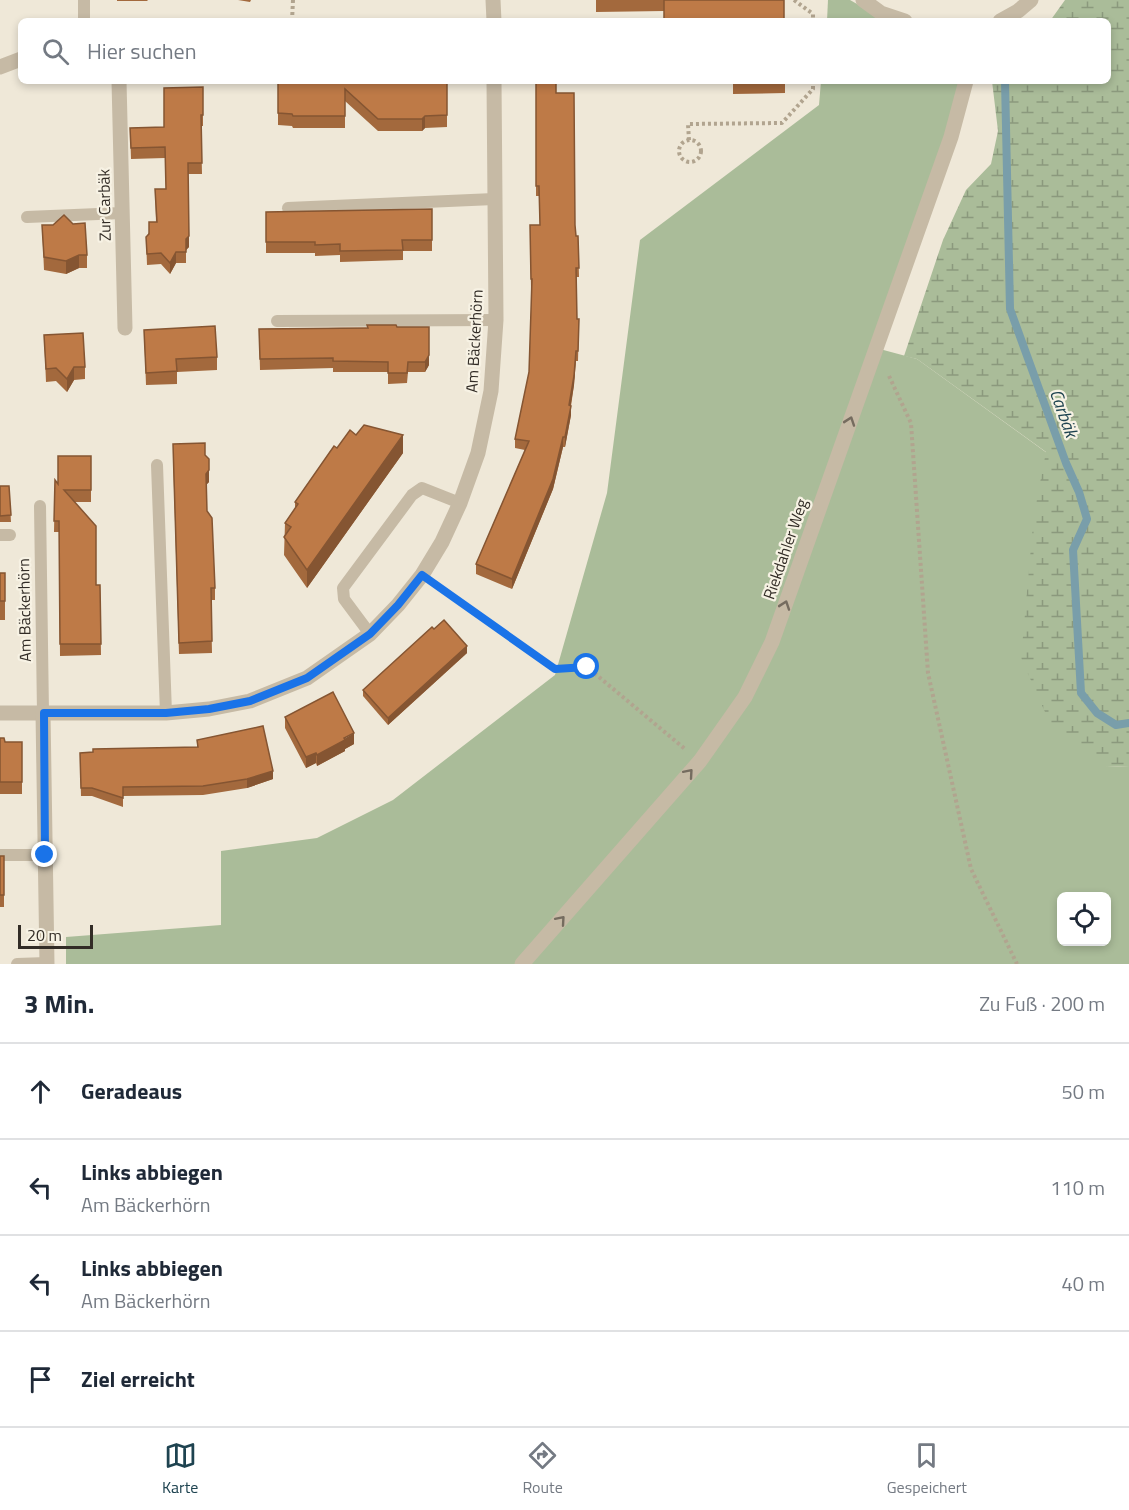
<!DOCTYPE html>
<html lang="de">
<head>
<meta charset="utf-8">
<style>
  body { margin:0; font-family:"Titillium Web",sans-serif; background:#f2f2f3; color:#1f2937 }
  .controls { position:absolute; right:18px; bottom:18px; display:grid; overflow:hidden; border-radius:9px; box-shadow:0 3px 9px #0003 }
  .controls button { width:54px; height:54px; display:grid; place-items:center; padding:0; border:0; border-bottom:2px solid #e0e1e3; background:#fff; color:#1f2937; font:30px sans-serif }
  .scale { position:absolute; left:18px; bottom:15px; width:75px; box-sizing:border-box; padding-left:6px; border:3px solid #322c26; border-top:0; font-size:16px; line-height:21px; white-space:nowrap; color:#322c26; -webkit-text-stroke:4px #f7f2e4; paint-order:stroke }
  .stop { position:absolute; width:18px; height:18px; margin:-14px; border:4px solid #1a73e8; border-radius:50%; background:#fff }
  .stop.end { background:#1a73e8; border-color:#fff; box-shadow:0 2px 6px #0008 }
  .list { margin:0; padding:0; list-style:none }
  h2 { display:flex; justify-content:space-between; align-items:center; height:78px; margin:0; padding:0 24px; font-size:26px }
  h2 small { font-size:20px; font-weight:400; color:#747a83 }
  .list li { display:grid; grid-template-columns:39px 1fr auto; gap:18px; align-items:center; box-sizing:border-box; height:96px; padding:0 24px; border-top:2px solid #e0e1e3 }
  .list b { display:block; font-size:22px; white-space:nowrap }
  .list p { margin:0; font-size:20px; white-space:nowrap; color:#747a83 }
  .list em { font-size:20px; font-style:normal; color:#747a83 }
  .icon { flex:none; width:33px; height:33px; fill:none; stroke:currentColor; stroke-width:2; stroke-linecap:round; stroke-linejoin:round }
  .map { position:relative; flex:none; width:1129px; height:964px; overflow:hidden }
  .search { position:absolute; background:#fff; box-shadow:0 3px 9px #0003; left:18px; right:18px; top:18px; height:66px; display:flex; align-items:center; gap:15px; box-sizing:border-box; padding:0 21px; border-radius:9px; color:#747a83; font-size:22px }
  .sheet { height:462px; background:#fff }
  nav { display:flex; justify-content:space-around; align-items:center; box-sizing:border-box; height:84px; border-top:2px solid #e0e1e3; background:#fff; font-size:16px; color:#747a83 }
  nav a { display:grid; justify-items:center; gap:3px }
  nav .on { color:#1e4350 }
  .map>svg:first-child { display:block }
  .grass { fill:#aabc99; fill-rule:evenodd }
  .wetland { fill:url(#wetland-marsh) }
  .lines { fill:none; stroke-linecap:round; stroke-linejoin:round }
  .stream { stroke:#799eaa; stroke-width:8 }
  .path { stroke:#b1a48f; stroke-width:4; stroke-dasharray:3 3; stroke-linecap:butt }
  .service { stroke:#c6baa5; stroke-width:12 }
  .minor { stroke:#c6baa5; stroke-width:15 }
  .wall { fill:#a3693d }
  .shaded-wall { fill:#855532 }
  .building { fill:#be7a47; stroke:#855532; stroke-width:1.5 }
  .oneway { stroke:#756c5f }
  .route { stroke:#1a73e8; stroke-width:8 }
  .labels { text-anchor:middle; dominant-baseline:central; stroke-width:4.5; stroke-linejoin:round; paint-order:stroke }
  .street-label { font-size:16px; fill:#322c26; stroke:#f7f2e4 }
  .water-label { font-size:18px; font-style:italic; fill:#1e4350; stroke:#f7f2e4 }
</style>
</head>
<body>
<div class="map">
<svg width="1129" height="964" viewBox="0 0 1129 964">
  <defs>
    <pattern id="wetland-marsh" width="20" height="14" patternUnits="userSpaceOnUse" patternTransform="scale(1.5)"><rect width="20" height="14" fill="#aabc99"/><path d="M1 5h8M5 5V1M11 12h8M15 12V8" fill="none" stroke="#8b997d"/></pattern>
  </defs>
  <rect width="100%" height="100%" fill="#efe8d8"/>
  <!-- grass -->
  <g class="grass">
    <path d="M 828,0 L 850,0 L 887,21 L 827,21 Z"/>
    <path d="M 821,81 L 966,81 L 876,348 L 917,359 L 1047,453 L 1107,767 L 1129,766 L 1129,964 L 66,964 L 66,937 L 221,925 L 221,851 L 317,838 L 393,800 L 555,675 L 607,493 L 640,240 L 819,105 ZM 1062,896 L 1106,896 L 1106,942 L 1062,942 Z"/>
  </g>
  <!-- wetland -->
  <path class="wetland" d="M 1065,0 L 1129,0 L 1129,766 L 1107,767 L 1053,730 L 1021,658 L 1034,514 L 1046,452 L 917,359 L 904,356 L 943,240 L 966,190 L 991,164 L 998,131 L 992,81 L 1108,81 L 1108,21 L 1050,21 Z"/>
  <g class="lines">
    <!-- stream -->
    <path class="stream" d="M 1005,81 L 1010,309 L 1066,463 L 1079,492 L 1087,519 L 1073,550 L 1081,693 L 1097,713 L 1116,725 L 1129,723"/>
    <!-- path -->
    <g class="path">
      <path d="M 794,0 L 813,14 L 813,21"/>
      <path d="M 292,21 L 293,0"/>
      <path d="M 689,140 L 688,124 L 782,123 L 813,89 L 813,81"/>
      <circle cx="690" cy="151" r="11"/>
      <path d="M 889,376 L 911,423 L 928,673 L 971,869 L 1017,964"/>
      <path d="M 437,586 L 555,669 L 587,667 L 685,749"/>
    </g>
    <!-- service -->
    <g class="service">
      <path d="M 84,0 L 84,21"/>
      <path d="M 288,208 L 494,199"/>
      <path d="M 27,217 L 122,213"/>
      <path d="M 277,321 L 496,320"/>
      <path d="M 157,465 L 166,713"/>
      <path d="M 40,506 L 43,713"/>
      <path d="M 0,535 L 10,535"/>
      <path d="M 370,634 L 344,599 L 343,588 L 412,495 L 422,488 L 460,503"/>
      <path d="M 0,855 L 45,855"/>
      <path d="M 17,964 L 47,963"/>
    </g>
    <!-- minor -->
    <g class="minor">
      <path d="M 493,0 L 494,21"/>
      <path d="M 863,0 L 881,13 L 905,21"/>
      <path d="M 1000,21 L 1018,11 L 1031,0"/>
      <path d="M 0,67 L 21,59"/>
      <path d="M 119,81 L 125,328"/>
      <path d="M 0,713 L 166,713 L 209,709 L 250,701 L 307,678 L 370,634 L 398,605 L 422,575 L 442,542 L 460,503 L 478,453 L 491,391 L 496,320 L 494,81"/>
      <path d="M 43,713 L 47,964"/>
      <path d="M 522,964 L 700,761 L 745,697 L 772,642 L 951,137 L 966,81"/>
    </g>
  </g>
  <!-- wall -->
  <g class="wall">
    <path d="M 117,0 L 148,0 L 147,1 L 117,1 Z"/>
    <path d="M 238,0 L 251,0 L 250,2 Z"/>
    <path d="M 596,0 L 784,0 L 784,21 L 664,21 L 664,11 L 596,12 Z"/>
    <path d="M 447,81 L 447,127 L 425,128 L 422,131 L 378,131 L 345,101 L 345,128 L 293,128 L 292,126 L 278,125 L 278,83 Z"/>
    <path d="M 536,81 L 556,93 L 576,236 L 578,236 L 579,277 L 576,277 L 577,319 L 579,319 L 578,361 L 576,361 L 574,385 L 571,406 L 571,415 L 565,447 L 563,447 L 553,489 L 512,589 L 476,574 L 476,564 L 525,450 L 515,448 L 515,439 L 529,372 L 532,289 L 531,289 L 530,225 L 540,225 L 539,196 L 536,196 Z"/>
    <path d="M 733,81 L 785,81 L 785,93 L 733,94 Z"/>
    <path d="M 203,87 L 203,126 L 201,126 L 202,174 L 188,174 L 189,247 L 186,250 L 186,263 L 176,263 L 170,274 L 161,264 L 147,265 L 146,237 L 156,222 L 155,189 L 166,189 L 165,158 L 131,159 L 130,128 L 164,127 Z"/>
    <path d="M 432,209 L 432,251 L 403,251 L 403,260 L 340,262 L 340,255 L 315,256 L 315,253 L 266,253 L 266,212 Z"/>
    <path d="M 42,225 L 87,255 L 87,268 L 79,268 L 66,274 L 44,270 Z"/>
    <path d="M 397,327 L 429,365 L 425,372 L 408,372 L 407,383 L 388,384 L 388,372 L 333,372 L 333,368 L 260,370 L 259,329 Z"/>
    <path d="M 144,330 L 217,357 L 217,370 L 177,372 L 177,384 L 146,385 Z"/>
    <path d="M 44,335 L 85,367 L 85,379 L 74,380 L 67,392 L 56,381 L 46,382 Z"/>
    <path d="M 356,435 L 403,453 L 307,588 L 284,555 L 285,523 L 295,509 L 295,502 L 337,448 Z"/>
    <path d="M 205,455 L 209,482 L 206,485 L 207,511 L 215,588 L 215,600 L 211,600 L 212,653 L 179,654 L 173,456 Z"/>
    <path d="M 91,456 L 91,502 L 74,502 L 96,585 L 100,585 L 101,655 L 60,656 L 59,532 L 54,532 L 55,480 L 58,484 Z"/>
    <path d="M 0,486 L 9,486 L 11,522 L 0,522 Z"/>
    <rect x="0" y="573" width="5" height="47"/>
    <path d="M 434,629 L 467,653 L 388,725 L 363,696 L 363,690 Z"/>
    <path d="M 285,717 L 354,744 L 345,749 L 345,751 L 317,766 L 316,763 L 306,768 L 285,728 Z"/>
    <path d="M 0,738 L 5,742 L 22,742 L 22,794 L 0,794 Z"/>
    <path d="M 197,740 L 273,779 L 247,788 L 203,795 L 123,796 L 123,807 L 92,796 L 81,796 L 80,753 L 197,747 Z"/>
    <rect x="0" y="856" width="4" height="51"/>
  </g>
  <!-- shaded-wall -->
  <g class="shaded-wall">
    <path d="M 425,116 L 425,128 L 422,131 L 422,119 Z"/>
    <path d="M 189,236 L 189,247 L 186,250 L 186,239 Z"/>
    <path d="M 176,252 L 176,263 L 170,274 L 170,263 Z"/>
    <path d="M 79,255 L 79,268 L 66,274 L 66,261 Z"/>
    <path d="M 576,351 L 574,385 L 569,415 L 569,405 Z"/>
    <path d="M 429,355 L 429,365 L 425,372 L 425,362 Z"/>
    <path d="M 74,367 L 74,380 L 67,392 L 67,379 Z"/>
    <path d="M 571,406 L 571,415 L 565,447 L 565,437 Z"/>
    <path d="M 403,435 L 403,453 L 307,588 L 307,570 Z"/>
    <path d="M 563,437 L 563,447 L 553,489 L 512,589 L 512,579 Z"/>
    <path d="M 209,459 L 209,482 L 206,485 L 206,474 Z"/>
    <path d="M 467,646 L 467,653 L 388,725 L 388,718 Z"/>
    <path d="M 354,733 L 354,744 L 345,749 L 345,751 L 317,766 L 317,755 Z"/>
    <path d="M 316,753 L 316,763 L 306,768 L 306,757 Z"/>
    <path d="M 273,771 L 273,779 L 247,788 L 247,779 Z"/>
  </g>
  <!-- building -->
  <g class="building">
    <path d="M 664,0 L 784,0 L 784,21 L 732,21 L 732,19 L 664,20 Z"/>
    <path d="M 447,81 L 447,115 L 425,116 L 422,119 L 378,119 L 345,89 L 345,116 L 293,116 L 292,114 L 278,113 L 278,83 Z"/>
    <path d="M 536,81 L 556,81 L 556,93 L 574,93 L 575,225 L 576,236 L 578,236 L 579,268 L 576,268 L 577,319 L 579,319 L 578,351 L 576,351 L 574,376 L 569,405 L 571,406 L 565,437 L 563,437 L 553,479 L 512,579 L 476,564 L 529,441 L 515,439 L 529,372 L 532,279 L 531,279 L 530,225 L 540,225 L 539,186 L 536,186 Z"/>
    <path d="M 203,87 L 203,115 L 201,115 L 202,163 L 188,163 L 189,236 L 186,239 L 186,252 L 176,252 L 170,263 L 161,253 L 147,254 L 146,237 L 149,234 L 149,222 L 157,222 L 155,189 L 166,189 L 165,147 L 131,148 L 130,128 L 164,127 L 164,88 Z"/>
    <path d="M 432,209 L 432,240 L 402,240 L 403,250 L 340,251 L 340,244 L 315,245 L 315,242 L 266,242 L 266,212 Z"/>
    <path d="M 64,215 L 73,224 L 85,223 L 87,255 L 79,255 L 66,261 L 44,257 L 42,225 L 53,225 Z"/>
    <path d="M 367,325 L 396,325 L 397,327 L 429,327 L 429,355 L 425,362 L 408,362 L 407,373 L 388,373 L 388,362 L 333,361 L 333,358 L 260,359 L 259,329 L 368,328 Z"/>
    <path d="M 215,326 L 217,357 L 176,359 L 177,371 L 146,373 L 144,330 Z"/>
    <path d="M 83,333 L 85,367 L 74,367 L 67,379 L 56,368 L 46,369 L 44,335 Z"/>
    <path d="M 364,425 L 403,435 L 307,570 L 284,537 L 291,527 L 285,523 L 298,504 L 295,502 L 334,446 L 337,448 L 350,430 L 356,435 Z"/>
    <path d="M 205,443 L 205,455 L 209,459 L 209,470 L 206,474 L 207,511 L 212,518 L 215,588 L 211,588 L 212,641 L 179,643 L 173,444 Z"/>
    <path d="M 58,456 L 91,456 L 91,490 L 64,490 L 96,526 L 96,585 L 100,585 L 101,644 L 60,644 L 59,521 L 54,521 L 55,480 L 58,484 Z"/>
    <path d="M 0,486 L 9,486 L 11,515 L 0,516 Z"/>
    <rect x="0" y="573" width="5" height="28"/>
    <path d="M 444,620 L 467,646 L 388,718 L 363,690 L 432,627 L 434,629 Z"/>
    <path d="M 333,692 L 354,733 L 344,738 L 345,740 L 317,755 L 316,753 L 306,757 L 285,717 Z"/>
    <path d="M 263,726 L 273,771 L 247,779 L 203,786 L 123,787 L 123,798 L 92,788 L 81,788 L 80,753 L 93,752 L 93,749 L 198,747 L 197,740 Z"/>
    <path d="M 0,738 L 4,738 L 5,742 L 22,742 L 22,782 L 0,782 Z"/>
    <rect x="0" y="856" width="4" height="39"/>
  </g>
  <!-- one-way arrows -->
  <defs><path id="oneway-chevron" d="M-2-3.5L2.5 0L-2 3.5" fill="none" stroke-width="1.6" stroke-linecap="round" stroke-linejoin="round" transform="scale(1.5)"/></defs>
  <g class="oneway">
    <use href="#oneway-chevron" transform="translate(850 421) rotate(-71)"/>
    <use href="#oneway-chevron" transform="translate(785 605) rotate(-71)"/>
    <use href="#oneway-chevron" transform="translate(689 773) rotate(-49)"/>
    <use href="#oneway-chevron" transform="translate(561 920) rotate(-49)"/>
  </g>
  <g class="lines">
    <!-- route -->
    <path class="route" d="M 45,855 L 44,713 L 166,713 L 209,709 L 250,701 L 307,678 L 370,634 L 398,605 L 422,575 L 555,669 L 587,667"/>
  </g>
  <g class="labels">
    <!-- street labels -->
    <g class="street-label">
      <text transform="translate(104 205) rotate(-91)">Zur Carbäk</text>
      <text transform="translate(474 341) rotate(-87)">Am Bäckerhörn</text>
      <text transform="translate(785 549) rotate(-71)">Riekdahler Weg</text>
      <text transform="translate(24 610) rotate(-91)">Am Bäckerhörn</text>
    </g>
    <!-- water labels -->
    <g class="water-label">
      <text transform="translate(1064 413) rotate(70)">Carbäk</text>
    </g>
  </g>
</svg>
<div class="controls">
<button><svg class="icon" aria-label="locate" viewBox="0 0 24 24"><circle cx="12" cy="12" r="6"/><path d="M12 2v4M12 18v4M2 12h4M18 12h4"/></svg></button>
</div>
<div class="scale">20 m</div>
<div class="stop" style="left:587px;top:667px"></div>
<div class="stop end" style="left:45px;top:855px"></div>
<div class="search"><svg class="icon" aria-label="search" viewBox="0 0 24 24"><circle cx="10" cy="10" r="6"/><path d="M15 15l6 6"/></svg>Hier suchen</div>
</div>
<section class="sheet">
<h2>3 Min.<small>Zu Fuß · 200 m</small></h2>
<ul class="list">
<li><svg class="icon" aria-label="ahead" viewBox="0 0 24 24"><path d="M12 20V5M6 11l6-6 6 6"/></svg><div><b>Geradeaus</b></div><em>50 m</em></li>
<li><svg class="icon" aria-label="left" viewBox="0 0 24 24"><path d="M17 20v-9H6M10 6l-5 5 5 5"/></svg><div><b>Links abbiegen</b><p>Am Bäckerhörn</p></div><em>110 m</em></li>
<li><svg class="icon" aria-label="left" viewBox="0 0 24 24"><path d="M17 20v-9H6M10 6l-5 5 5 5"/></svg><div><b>Links abbiegen</b><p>Am Bäckerhörn</p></div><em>40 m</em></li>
<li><svg class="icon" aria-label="arrive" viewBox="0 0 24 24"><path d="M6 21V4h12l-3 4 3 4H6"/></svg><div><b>Ziel erreicht</b></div></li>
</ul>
</section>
<nav>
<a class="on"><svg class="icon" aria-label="map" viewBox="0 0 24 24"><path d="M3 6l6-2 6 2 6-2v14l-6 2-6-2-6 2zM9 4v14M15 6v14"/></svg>Karte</a>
<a><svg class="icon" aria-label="directions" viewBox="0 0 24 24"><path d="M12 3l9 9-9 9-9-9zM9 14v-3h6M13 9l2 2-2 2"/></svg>Route</a>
<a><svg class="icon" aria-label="saved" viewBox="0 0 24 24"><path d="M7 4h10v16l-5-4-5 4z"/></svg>Gespeichert</a>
</nav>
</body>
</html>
